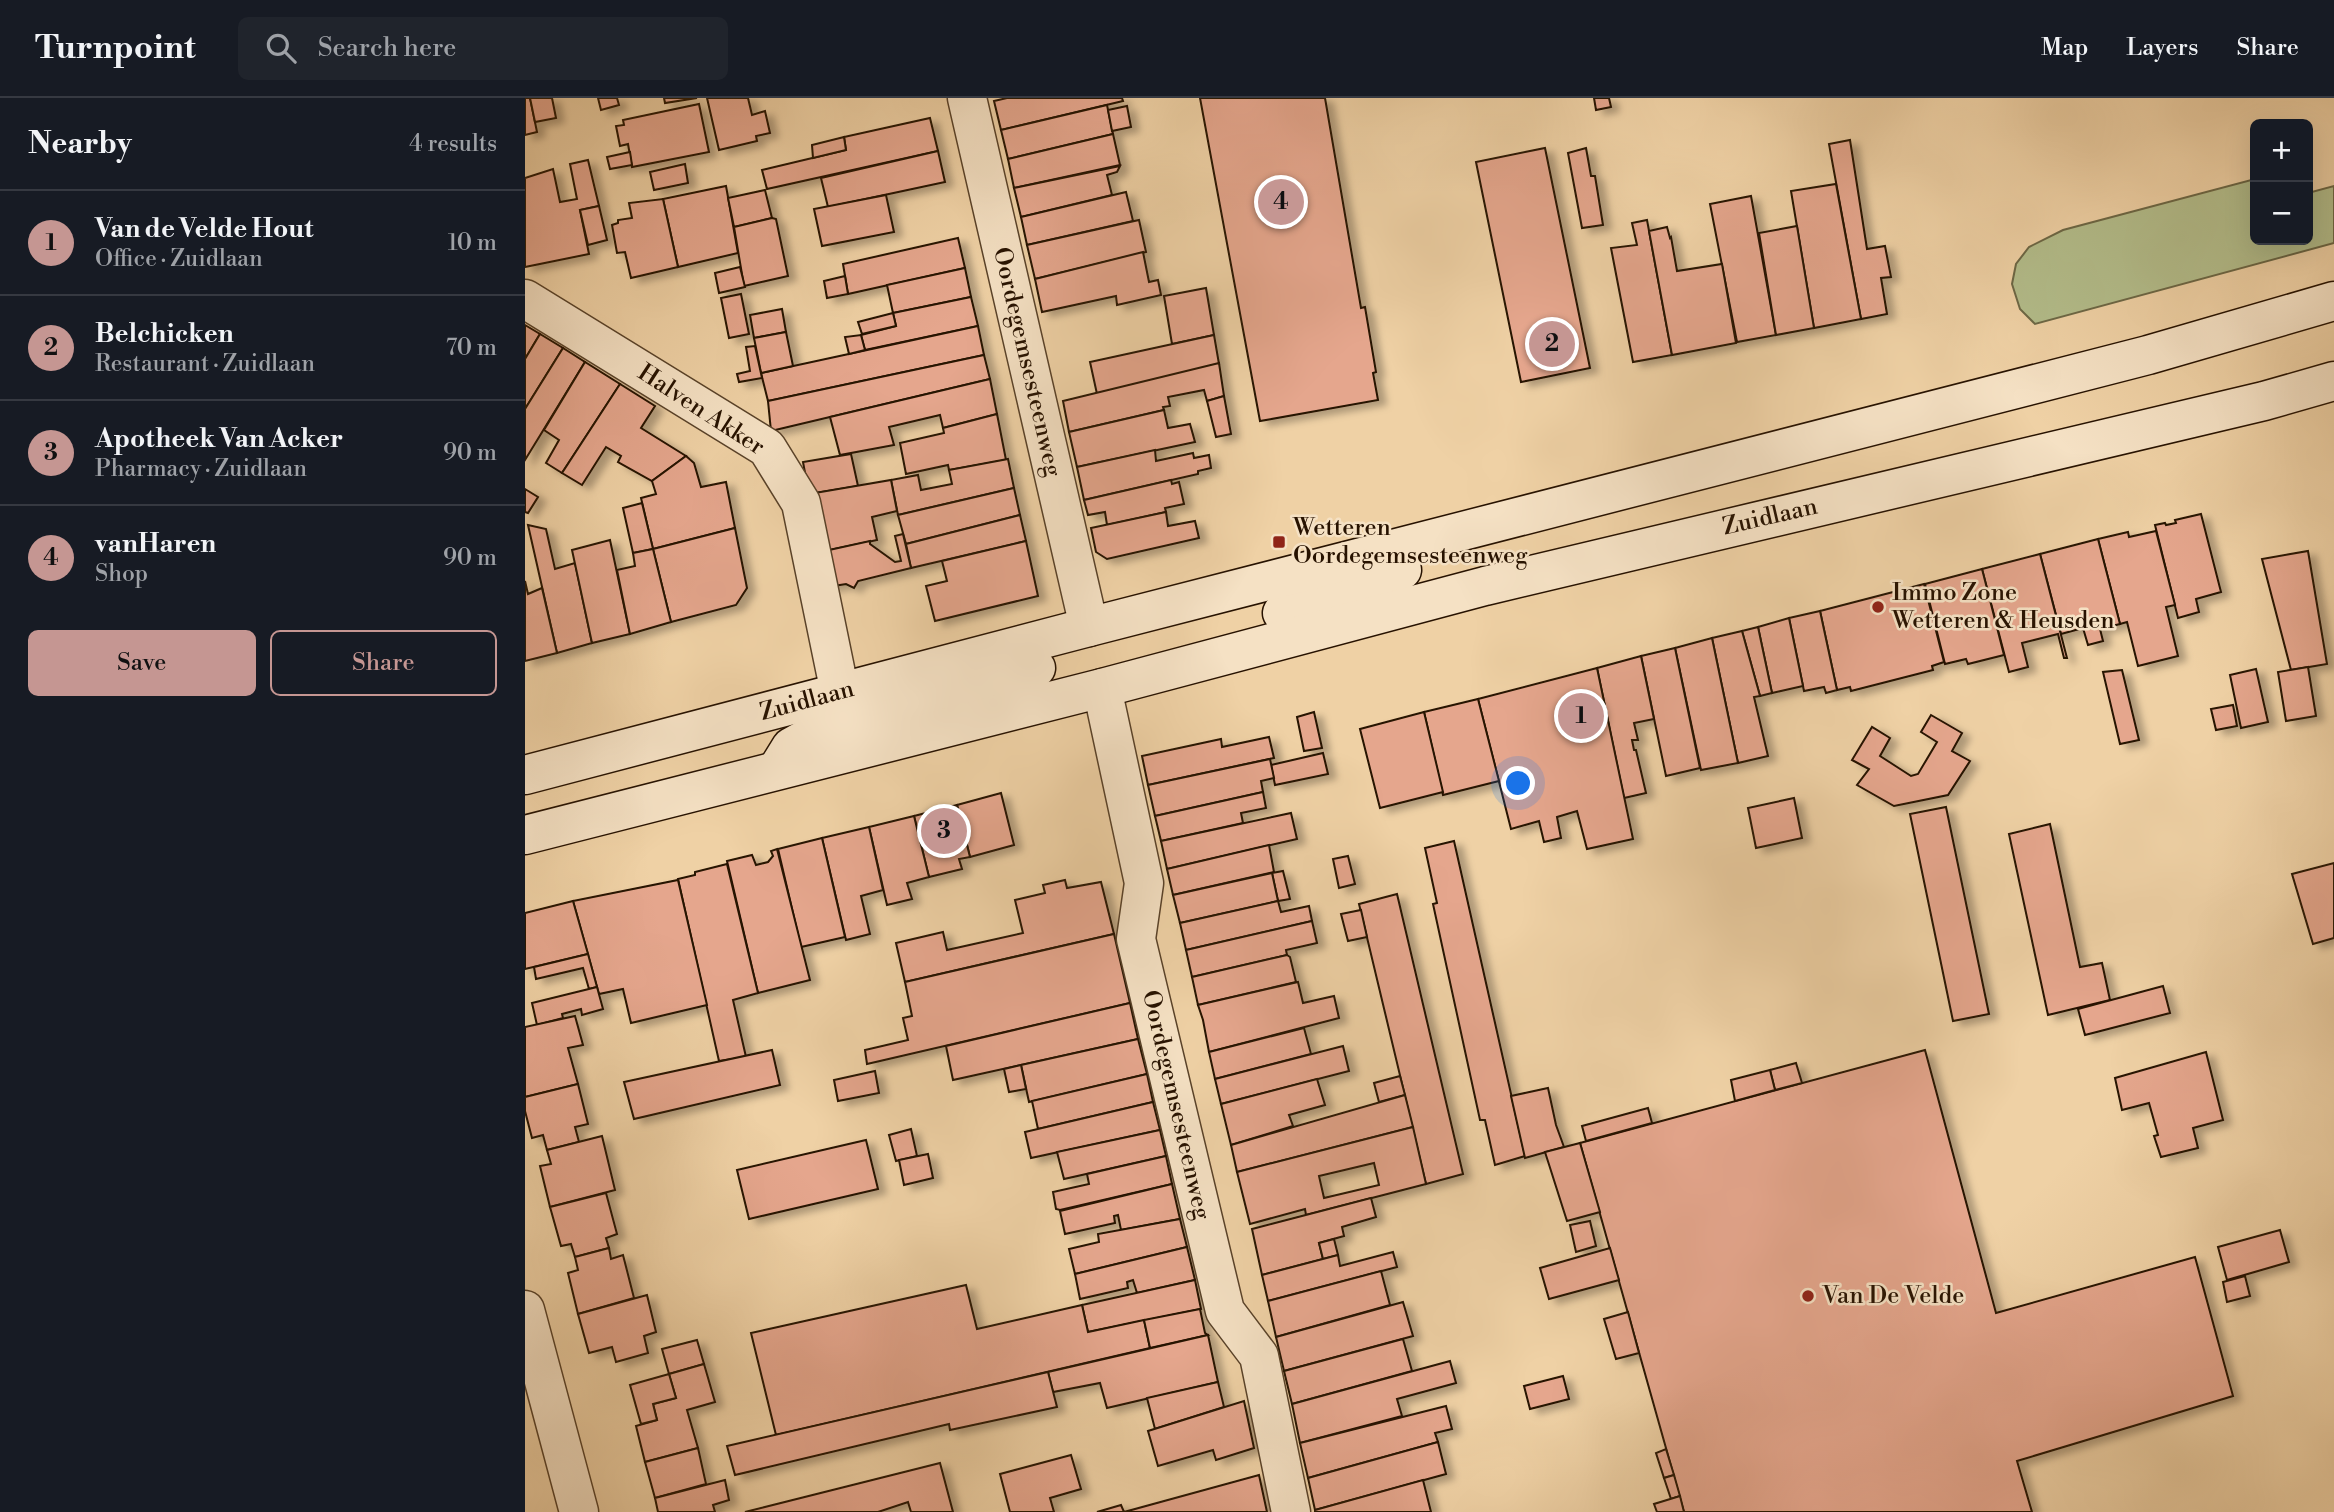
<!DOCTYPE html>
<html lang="en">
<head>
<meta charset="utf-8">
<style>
  body { margin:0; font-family:"Libre Bodoni",serif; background:#20242c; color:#f1f3f6 }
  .controls { position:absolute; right:21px; top:21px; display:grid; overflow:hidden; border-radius:10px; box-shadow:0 7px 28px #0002 }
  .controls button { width:63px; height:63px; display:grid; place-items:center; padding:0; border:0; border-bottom:2px solid #363941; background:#171b24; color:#f1f3f6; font:35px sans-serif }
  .you { position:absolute; left:994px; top:686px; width:24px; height:24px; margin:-18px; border:5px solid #fff; border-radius:50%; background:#1a73e8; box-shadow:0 0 0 10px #1a73e833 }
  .badge { display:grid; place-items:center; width:46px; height:46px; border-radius:50%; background:#c59692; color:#111; font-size:23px; font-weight:700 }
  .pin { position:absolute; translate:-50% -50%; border:4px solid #fff; box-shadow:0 2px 7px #0006 }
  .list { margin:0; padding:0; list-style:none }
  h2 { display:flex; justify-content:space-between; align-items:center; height:91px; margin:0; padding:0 28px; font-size:30px }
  h2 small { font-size:23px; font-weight:400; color:#9ea1a6 }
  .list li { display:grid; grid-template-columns:46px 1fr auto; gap:21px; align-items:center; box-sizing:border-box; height:105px; padding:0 28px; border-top:2px solid #363941 }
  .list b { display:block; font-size:26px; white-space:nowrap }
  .list p { margin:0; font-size:23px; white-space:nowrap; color:#9ea1a6 }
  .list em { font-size:23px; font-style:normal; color:#9ea1a6 }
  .actions { display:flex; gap:14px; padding:21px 28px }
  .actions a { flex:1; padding:16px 0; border:2px solid #c59692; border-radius:10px; text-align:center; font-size:24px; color:#c59692 }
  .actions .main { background:#c59692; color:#111 }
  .icon { flex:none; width:38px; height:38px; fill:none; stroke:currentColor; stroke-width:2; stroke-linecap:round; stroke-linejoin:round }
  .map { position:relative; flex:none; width:1809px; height:1414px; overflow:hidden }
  header { display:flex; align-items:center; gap:42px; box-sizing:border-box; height:98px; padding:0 35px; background:#171b24; border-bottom:2px solid #363941 }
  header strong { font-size:33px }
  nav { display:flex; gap:38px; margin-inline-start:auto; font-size:24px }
  .search { width:490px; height:63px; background:#20242c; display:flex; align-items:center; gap:18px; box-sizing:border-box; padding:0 24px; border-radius:10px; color:#9ea1a6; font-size:26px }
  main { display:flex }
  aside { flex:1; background:#171b24 }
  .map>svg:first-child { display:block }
  .green { fill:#b3bd8b; stroke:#6d6846; stroke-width:2 }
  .building { fill:#e5a68d; stroke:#271200; stroke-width:2; fill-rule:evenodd; filter:url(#shadow) }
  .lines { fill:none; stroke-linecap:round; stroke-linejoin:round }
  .minor-casing { stroke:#594229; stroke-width:41 }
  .tertiary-casing { stroke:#594229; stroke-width:41 }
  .secondary-casing { stroke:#271200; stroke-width:41 }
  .minor { stroke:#f5e1c4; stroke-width:38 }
  .tertiary { stroke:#f5e1c4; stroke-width:38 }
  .secondary { stroke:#f5e1c4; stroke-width:38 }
  .poi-dot { fill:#8f2418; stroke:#f5e1c4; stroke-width:2.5 }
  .labels { text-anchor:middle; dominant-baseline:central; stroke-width:5; stroke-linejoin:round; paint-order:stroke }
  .street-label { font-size:24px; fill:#271200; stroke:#f5e1c4 }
  .poi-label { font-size:24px; fill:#271200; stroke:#f5e1c4; text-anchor:start }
</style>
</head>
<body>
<header>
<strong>Turnpoint</strong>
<div class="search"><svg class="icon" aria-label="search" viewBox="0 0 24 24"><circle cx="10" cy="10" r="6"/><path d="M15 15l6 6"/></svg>Search here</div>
<nav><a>Map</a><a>Layers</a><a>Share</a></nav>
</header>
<main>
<aside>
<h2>Nearby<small>4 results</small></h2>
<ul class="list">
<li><span class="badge">1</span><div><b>Van de Velde Hout</b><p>Office · Zuidlaan</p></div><em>10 m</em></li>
<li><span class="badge">2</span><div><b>Belchicken</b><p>Restaurant · Zuidlaan</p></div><em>70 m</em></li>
<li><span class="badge">3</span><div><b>Apotheek Van Acker</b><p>Pharmacy · Zuidlaan</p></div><em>90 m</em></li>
<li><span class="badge">4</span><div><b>vanHaren</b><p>Shop</p></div><em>90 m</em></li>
</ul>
<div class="actions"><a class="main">Save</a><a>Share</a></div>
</aside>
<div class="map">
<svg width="1809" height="1414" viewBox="0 0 1809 1414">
  <defs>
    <filter id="shadow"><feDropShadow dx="8" dy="4.5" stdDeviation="3.5" flood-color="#0004"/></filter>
  </defs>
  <rect width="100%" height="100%" fill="#efd1a5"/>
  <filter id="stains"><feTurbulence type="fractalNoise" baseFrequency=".00286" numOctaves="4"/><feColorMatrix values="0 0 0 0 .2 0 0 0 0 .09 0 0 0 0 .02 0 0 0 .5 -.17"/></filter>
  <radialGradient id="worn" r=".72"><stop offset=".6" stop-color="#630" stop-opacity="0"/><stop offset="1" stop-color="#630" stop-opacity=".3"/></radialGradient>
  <!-- green -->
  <path class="green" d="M 1730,81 L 1730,142 L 1783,142 L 1783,95 L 1809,88 L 1809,145 L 1510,226 L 1495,211 L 1487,186 L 1491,166 L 1504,149 L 1538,132 Z"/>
  <!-- building -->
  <g class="building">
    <path d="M 0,0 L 5,0 L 12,34 L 0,37 Z"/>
    <path d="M 5,0 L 27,0 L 31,20 L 10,24 Z"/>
    <path d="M 73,0 L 92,0 L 94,7 L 76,12 Z"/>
    <path d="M 139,0 L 172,0 L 140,5 Z"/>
    <path d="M 182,0 L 223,0 L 227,17 L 240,13 L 245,35 L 231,38 L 232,43 L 194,52 Z"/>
    <path d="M 482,0 L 597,0 L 598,3 L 476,32 L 469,3 Z"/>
    <path d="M 675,0 L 800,0 L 836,210 L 840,209 L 851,274 L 848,275 L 853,302 L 735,323 Z"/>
    <path d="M 1069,0 L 1084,0 L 1086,9 L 1071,12 Z"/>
    <path d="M 174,6 L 184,54 L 107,69 L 103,46 L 95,48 L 91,28 L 99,27 L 98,22 Z"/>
    <path d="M 582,7 L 588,36 L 483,61 L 476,32 Z"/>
    <path d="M 602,8 L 606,29 L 587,33 L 583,12 Z"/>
    <path d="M 405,20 L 413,53 L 242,91 L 237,72 L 321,52 L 319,39 Z"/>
    <path d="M 588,36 L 595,67 L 489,90 L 483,61 Z"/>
    <path d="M 319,39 L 321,52 L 288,60 L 287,47 Z"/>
    <path d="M 1325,42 L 1342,151 L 1360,148 L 1366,179 L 1356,180 L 1362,216 L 1336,221 L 1304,46 Z"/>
    <path d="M 1020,50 L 1065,270 L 996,284 L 951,64 Z"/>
    <path d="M 1061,50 L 1066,78 L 1070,78 L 1078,127 L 1057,130 L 1043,55 Z"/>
    <path d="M 413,53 L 420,84 L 303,109 L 296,80 Z"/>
    <path d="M 105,54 L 107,67 L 85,71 L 82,59 Z"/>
    <path d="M 63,62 L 74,108 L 55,112 L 64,156 L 0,169 L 0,80 L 28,71 L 35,104 L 52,101 L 45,66 Z"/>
    <path d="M 160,66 L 163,85 L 129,92 L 125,74 Z"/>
    <path d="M 595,68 L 592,74 L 582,77 L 587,97 L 496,119 L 489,90 Z"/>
    <path d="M 1311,86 L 1336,221 L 1289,230 L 1266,93 Z"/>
    <path d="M 201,88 L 213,155 L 153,169 L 138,101 Z"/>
    <path d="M 240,92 L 247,120 L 209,129 L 203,100 Z"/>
    <path d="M 601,94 L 608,123 L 502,147 L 496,119 Z"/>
    <path d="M 361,97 L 369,134 L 297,148 L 289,111 Z"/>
    <path d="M 1226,98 L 1251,237 L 1212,244 L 1185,106 Z"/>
    <path d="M 138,101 L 153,169 L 106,180 L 100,154 L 92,155 L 87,127 L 93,125 L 93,122 L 107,120 L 104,105 Z"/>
    <path d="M 74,108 L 82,142 L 63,147 L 55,112 Z"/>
    <path d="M 247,120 L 251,121 L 263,178 L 219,188 L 209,129 Z"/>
    <path d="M 614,122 L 621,154 L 510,181 L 502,147 Z"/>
    <path d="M 1122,122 L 1147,257 L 1108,264 L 1086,150 L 1112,147 L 1107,125 Z"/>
    <path d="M 1272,128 L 1289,230 L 1251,237 L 1234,135 Z"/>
    <path d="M 1142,129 L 1145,140 L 1146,139 L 1152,173 L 1197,166 L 1211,245 L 1147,257 L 1124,133 Z"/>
    <path d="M 433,140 L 440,170 L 323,196 L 318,166 Z"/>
    <path d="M 618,154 L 624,184 L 633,182 L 636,197 L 592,207 L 591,198 L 517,214 L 510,181 Z"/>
    <path d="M 215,169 L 220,189 L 194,195 L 190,175 Z"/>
    <path d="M 440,170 L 446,199 L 368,215 L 362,187 Z"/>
    <path d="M 320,178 L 323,196 L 302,200 L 299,183 Z"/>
    <path d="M 681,190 L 689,237 L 647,246 L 639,198 Z"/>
    <path d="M 216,196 L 224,236 L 204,240 L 196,200 Z"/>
    <path d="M 446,199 L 453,228 L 340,252 L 336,237 L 371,228 L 368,215 Z"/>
    <path d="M 257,211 L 261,234 L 229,240 L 225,217 Z"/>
    <path d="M 368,215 L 371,228 L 337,236 L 333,224 Z"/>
    <path d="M 0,227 L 15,236 L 0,261 Z"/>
    <path d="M 453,228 L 459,257 L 243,303 L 236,275 Z"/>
    <path d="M 261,234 L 268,268 L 236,275 L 229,240 Z"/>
    <path d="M 15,236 L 38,250 L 0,311 L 0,261 Z"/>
    <path d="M 336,237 L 340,252 L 324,256 L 320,239 Z"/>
    <path d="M 689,237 L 694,266 L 572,296 L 565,264 Z"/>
    <path d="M 230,248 L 237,280 L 214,284 L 212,276 L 225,273 L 221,249 Z"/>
    <path d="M 38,250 L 60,264 L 0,362 L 0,311 Z"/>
    <path d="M 459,257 L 465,281 L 246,333 L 243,303 Z"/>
    <path d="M 60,264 L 95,286 L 37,375 L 21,365 L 34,342 L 19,332 Z"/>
    <path d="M 694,265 L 699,298 L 682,303 L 679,292 L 643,299 L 645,308 L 638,309 L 639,312 L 544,334 L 538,303 Z"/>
    <path d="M 465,281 L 472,316 L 418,330 L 415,317 L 364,329 L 369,347 L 315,357 L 305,319 Z"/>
    <path d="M 95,286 L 130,308 L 116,330 L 161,358 L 127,383 L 93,364 L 96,358 L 81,349 L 57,387 L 37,375 Z"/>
    <path d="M 699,298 L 706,336 L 691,339 L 682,303 Z"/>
    <path d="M 639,312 L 643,330 L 665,326 L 670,344 L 552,369 L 544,334 Z"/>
    <path d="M 472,316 L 481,362 L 424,372 L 423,367 L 381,376 L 375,345 L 419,335 L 418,330 Z"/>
    <path d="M 630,352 L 631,363 L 668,355 L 669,360 L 684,357 L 686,370 L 673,373 L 673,376 L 559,402 L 552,369 Z"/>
    <path d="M 326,356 L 333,388 L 284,396 L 278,364 Z"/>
    <path d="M 161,358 L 169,365 L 176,389 L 201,384 L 210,430 L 128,451 L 116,400 L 131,396 L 127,383 Z"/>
    <path d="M 483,361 L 489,390 L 373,417 L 366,382 L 393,377 L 396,392 L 427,386 L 424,372 Z"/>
    <path d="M 366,382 L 372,413 L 347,419 L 352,442 L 295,454 L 284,396 Z"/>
    <path d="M 646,382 L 647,386 L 654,384 L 659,406 L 640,410 L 641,414 L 582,427 L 580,414 L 563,417 L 559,402 Z"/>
    <path d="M 489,390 L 495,417 L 381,446 L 373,417 Z"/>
    <path d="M 0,391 L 13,399 L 3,415 L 0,414 Z"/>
    <path d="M 117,405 L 128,451 L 108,455 L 98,410 Z"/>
    <path d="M 641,414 L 643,428 L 670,423 L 674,440 L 582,461 L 571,454 L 566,430 Z"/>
    <path d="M 1676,416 L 1696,494 L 1671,501 L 1674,514 L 1653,520 L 1630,427 L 1640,425 L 1641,427 L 1651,425 L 1650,422 Z"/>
    <path d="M 495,417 L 501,443 L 386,470 L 381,446 Z"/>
    <path d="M 3,427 L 21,431 L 30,471 L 50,465 L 67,545 L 32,555 Z"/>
    <path d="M 210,430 L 222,490 L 211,507 L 146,524 L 128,451 Z"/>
    <path d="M 1631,433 L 1650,507 L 1641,509 L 1653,558 L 1613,568 L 1602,524 L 1595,526 L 1573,441 L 1603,434 L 1604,439 Z"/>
    <path d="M 378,436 L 386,470 L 333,483 L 329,490 L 321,486 L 302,489 L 295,454 L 345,443 L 345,446 L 370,464 L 376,463 L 370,438 Z"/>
    <path d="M 1573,441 L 1595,526 L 1575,531 L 1578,543 L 1563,547 L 1558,530 L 1536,536 L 1515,456 Z"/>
    <path d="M 85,442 L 105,536 L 67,545 L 47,452 Z"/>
    <path d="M 501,443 L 513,498 L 410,523 L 401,488 L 422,483 L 417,463 Z"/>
    <path d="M 128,451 L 146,524 L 105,536 L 92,472 L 110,468 L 108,455 Z"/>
    <path d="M 1783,453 L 1802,566 L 1766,572 L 1737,461 Z"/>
    <path d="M 1515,456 L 1542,560 L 1539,560 L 1533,536 L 1497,545 L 1503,569 L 1484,574 L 1457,471 Z"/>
    <path d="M 1457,471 L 1479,557 L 1443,566 L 1441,561 L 1420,566 L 1400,486 Z"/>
    <path d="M 0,483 L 3,496 L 17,490 L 32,555 L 0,563 Z"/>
    <path d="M 1399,486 L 1419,564 L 1407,568 L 1408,572 L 1326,593 L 1325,589 L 1312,592 L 1295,513 Z"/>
    <path d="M 1295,513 L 1312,592 L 1301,595 L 1299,589 L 1279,593 L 1264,520 Z"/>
    <path d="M 1264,520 L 1278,588 L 1247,595 L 1233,529 Z"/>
    <path d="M 1233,529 L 1247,595 L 1235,598 L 1217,533 Z"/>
    <path d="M 1217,533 L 1235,598 L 1229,599 L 1243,658 L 1213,665 L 1187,540 Z"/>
    <path d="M 1187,540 L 1213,665 L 1176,672 L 1150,550 Z"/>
    <path d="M 1150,550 L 1175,670 L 1141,678 L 1116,558 Z"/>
    <path d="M 1116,558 L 1129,621 L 1109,625 L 1113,642 L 1107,642 L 1109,652 L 1111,652 L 1121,695 L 1099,700 L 1072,570 Z"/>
    <path d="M 1783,569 L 1791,618 L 1761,623 L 1753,574 Z"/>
    <path d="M 1072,570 L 1108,741 L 1062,751 L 1052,713 L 1032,719 L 1036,740 L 1019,744 L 1014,723 L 986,731 L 953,601 Z"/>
    <path d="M 1731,571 L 1743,624 L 1716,630 L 1705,577 Z"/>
    <path d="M 1597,572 L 1614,642 L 1595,646 L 1578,574 Z"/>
    <path d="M 953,601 L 974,683 L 918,697 L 899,614 Z"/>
    <path d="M 1708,607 L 1712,628 L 1691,632 L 1686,611 Z"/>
    <path d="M 789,614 L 797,650 L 779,653 L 772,619 Z"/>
    <path d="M 899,614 L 918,694 L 855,710 L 835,631 Z"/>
    <path d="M 1406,617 L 1437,635 L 1427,653 L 1445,663 L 1423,697 L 1369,708 L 1332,687 L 1344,671 L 1327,662 L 1347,629 L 1365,640 L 1355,658 L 1386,678 L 1393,676 L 1412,644 L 1396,634 Z"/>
    <path d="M 744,639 L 749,660 L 623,687 L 617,658 L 696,641 L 697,649 Z"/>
    <path d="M 798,655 L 803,676 L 750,687 L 746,667 Z"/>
    <path d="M 745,661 L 749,680 L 736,683 L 738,694 L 630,718 L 623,687 Z"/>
    <path d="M 738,694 L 741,710 L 716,715 L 718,725 L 636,743 L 630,718 Z"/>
    <path d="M 476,695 L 489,747 L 445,759 L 432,707 Z"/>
    <path d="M 1269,700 L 1277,740 L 1231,750 L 1223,710 Z"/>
    <path d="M 432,707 L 445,759 L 434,761 L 437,771 L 404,779 L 389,718 Z"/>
    <path d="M 1421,709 L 1464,916 L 1428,923 L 1385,716 Z"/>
    <path d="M 766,715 L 772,741 L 642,771 L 636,743 Z"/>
    <path d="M 389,718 L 404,779 L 382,785 L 387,801 L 362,807 L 344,729 Z"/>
    <path d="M 1525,726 L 1555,869 L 1577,865 L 1585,902 L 1523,917 L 1484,736 Z"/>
    <path d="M 344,729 L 358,792 L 336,798 L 345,836 L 321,842 L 297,740 Z"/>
    <path d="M 297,740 L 320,839 L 276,849 L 253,751 Z"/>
    <path d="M 929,743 L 1000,1058 L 970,1067 L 960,1022 L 955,1022 L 908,806 L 912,805 L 900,750 Z"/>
    <path d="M 744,747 L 749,774 L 648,797 L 642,771 Z"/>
    <path d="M 252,751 L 285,882 L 233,895 L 202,763 L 227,757 L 231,767 L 243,764 L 248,758 L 246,753 Z"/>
    <path d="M 823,758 L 830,786 L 814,790 L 808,761 Z"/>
    <path d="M 1809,765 L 1809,840 L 1788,846 L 1767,776 Z"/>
    <path d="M 202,766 L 233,895 L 208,902 L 221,959 L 194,963 L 153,781 L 170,777 L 170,774 Z"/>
    <path d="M 758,773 L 765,801 L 753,803 L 747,775 Z"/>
    <path d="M 747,775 L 753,803 L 655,825 L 648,797 Z"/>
    <path d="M 153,782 L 182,907 L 106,925 L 98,891 L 74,896 L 48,803 Z"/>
    <path d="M 540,782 L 542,790 L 576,784 L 589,836 L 380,884 L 371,845 L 418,834 L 422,852 L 498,835 L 490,802 L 520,795 L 518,787 Z"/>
    <path d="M 872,796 L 938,1076 L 901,1086 L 834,806 Z"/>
    <path d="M 48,803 L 63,856 L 0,871 L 0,815 Z"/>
    <path d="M 753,803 L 756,814 L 784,808 L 787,823 L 661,852 L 655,825 Z"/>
    <path d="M 836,812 L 842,839 L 823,843 L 816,816 Z"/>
    <path d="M 787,823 L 792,845 L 761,852 L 762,857 L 667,879 L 661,852 Z"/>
    <path d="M 589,836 L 605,905 L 342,966 L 340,952 L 383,942 L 378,920 L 387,918 L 380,884 Z"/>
    <path d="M 63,856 L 72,889 L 64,891 L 58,870 L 11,881 L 9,869 Z"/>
    <path d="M 762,857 L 765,859 L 771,884 L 673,907 L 667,879 Z"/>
    <path d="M 773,884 L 778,905 L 809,898 L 814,920 L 684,954 L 678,922 L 673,907 Z"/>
    <path d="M 1638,888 L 1645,915 L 1560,937 L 1553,911 Z"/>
    <path d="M 72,889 L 78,911 L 57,917 L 56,911 L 37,916 L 38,920 L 12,927 L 7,905 Z"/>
    <path d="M 605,905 L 613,941 L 428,982 L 421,948 Z"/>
    <path d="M 50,918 L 58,947 L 43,950 L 53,986 L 0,999 L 0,929 Z"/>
    <path d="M 779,930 L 786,956 L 690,981 L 684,954 Z"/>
    <path d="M 613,941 L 622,976 L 504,1004 L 496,967 Z"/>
    <path d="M 818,948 L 824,973 L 696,1006 L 690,981 Z"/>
    <path d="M 247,952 L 255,987 L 109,1021 L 99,984 Z"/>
    <path d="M 1400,952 L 1471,1215 L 1670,1159 L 1708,1298 L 1492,1363 L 1507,1414 L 1159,1414 L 1055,1045 Z"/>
    <path d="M 1681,954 L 1698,1022 L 1668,1030 L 1673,1050 L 1636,1059 L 1629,1038 L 1633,1037 L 1624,1005 L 1597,1012 L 1590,980 Z"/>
    <path d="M 1271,965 L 1277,985 L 1250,992 L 1245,972 Z"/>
    <path d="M 496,967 L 501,991 L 484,994 L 479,971 Z"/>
    <path d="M 1245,972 L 1250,992 L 1210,1003 L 1206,982 Z"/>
    <path d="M 350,973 L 354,995 L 313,1003 L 309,982 Z"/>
    <path d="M 622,976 L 628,1004 L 513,1031 L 507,1003 Z"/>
    <path d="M 875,978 L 880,997 L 854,1004 L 849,985 Z"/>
    <path d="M 792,981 L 800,1007 L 764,1017 L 768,1028 L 706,1047 L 696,1006 Z"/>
    <path d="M 53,986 L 63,1026 L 50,1029 L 54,1044 L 22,1052 L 18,1037 L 7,1040 L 0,1013 L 0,999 Z"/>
    <path d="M 1023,990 L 1031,1027 L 1039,1049 L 1000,1060 L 986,998 Z"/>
    <path d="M 880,997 L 888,1029 L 712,1074 L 706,1047 Z"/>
    <path d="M 628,1004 L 635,1032 L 506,1060 L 500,1034 Z"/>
    <path d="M 1123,1010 L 1127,1025 L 1061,1043 L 1057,1028 Z"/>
    <path d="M 888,1029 L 901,1086 L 781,1117 L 780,1111 L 725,1126 L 712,1074 ZM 849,1065 L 854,1087 L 799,1100 L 794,1078 Z"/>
    <path d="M 386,1031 L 392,1058 L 371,1063 L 364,1037 Z"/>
    <path d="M 635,1032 L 641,1058 L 539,1081 L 532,1054 Z"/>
    <path d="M 77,1038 L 90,1092 L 25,1109 L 15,1068 L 26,1066 L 22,1052 Z"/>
    <path d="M 341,1042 L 353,1091 L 224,1121 L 212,1072 Z"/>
    <path d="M 1055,1045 L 1075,1114 L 1042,1123 L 1020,1054 Z"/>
    <path d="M 403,1056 L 408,1080 L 379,1087 L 374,1062 Z"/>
    <path d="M 641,1058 L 647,1086 L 535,1112 L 531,1111 L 528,1094 L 564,1086 L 562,1076 Z"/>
    <path d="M 647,1086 L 655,1121 L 596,1132 L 593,1117 L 589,1118 L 590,1125 L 540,1136 L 535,1113 Z"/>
    <path d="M 81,1095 L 92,1136 L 81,1140 L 84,1150 L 50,1159 L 46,1146 L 36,1148 L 25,1109 Z"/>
    <path d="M 846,1100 L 851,1119 L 817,1129 L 819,1138 L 794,1145 L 798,1161 L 737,1177 L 727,1131 Z"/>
    <path d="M 655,1121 L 662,1149 L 550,1176 L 544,1151 L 574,1144 L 573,1136 Z"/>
    <path d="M 1065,1123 L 1071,1148 L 1051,1154 L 1045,1127 Z"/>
    <path d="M 1755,1132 L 1764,1164 L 1702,1182 L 1693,1149 Z"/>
    <path d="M 809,1141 L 813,1157 L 798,1161 L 794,1145 Z"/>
    <path d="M 662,1149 L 670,1182 L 612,1195 L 608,1182 L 602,1184 L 603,1190 L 555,1201 L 550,1176 Z"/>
    <path d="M 84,1150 L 86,1161 L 98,1157 L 109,1200 L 53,1216 L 43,1175 L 53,1172 L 50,1159 Z"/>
    <path d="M 1085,1150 L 1094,1182 L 1024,1201 L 1015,1170 Z"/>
    <path d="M 868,1154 L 872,1169 L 743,1203 L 737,1177 L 813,1157 L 815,1168 Z"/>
    <path d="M 856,1173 L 865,1207 L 751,1239 L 743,1203 Z"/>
    <path d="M 1720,1178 L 1725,1198 L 1702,1204 L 1698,1184 Z"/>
    <path d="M 670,1182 L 676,1211 L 563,1234 L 557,1207 Z"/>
    <path d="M 441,1187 L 452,1231 L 557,1207 L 563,1234 L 619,1222 L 625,1250 L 251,1337 L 226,1235 Z"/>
    <path d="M 122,1197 L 131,1234 L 119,1238 L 123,1255 L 91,1264 L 87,1249 L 64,1255 L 53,1216 Z"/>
    <path d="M 878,1204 L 888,1238 L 759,1273 L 751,1239 Z"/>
    <path d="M 675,1211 L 680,1235 L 683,1237 L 625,1250 L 619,1222 Z"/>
    <path d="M 1103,1214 L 1114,1255 L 1091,1261 L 1079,1221 Z"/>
    <path d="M 683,1237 L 693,1284 L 582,1310 L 575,1285 L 528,1294 L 523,1274 Z"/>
    <path d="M 878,1241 L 887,1273 L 767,1306 L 759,1273 Z"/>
    <path d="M 172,1242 L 179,1266 L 144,1276 L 137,1251 Z"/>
    <path d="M 925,1263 L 931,1285 L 872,1301 L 877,1318 L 775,1345 L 767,1306 Z"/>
    <path d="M 179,1266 L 190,1304 L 162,1312 L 173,1350 L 120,1364 L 111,1328 L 132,1322 L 128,1306 L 151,1300 L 144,1276 Z"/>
    <path d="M 523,1274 L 532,1309 L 425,1332 L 424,1326 L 210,1377 L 202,1348 Z"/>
    <path d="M 144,1276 L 151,1300 L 128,1306 L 132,1322 L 116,1326 L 105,1287 Z"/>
    <path d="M 1038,1278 L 1044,1301 L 1005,1311 L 999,1288 Z"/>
    <path d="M 693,1284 L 699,1309 L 630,1331 L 622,1300 Z"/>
    <path d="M 719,1303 L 729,1350 L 691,1362 L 688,1352 L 633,1368 L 623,1333 Z"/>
    <path d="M 921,1308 L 927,1331 L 910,1335 L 913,1344 L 783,1380 L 775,1345 Z"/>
    <path d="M 913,1344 L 921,1376 L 790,1412 L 783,1380 Z"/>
    <path d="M 173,1350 L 181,1386 L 130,1400 L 120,1364 Z"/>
    <path d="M 1141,1351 L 1149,1377 L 1139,1380 L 1131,1355 Z"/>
    <path d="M 546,1357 L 556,1391 L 525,1400 L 529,1414 L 485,1414 L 475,1376 Z"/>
    <path d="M 415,1365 L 428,1414 L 386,1414 L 383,1404 L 353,1414 L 220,1414 Z"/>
    <path d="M 734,1377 L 742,1414 L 572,1414 L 596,1407 L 599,1414 Z"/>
    <path d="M 1149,1377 L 1155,1398 L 1146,1401 L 1139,1380 Z"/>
    <path d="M 200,1382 L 204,1402 L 188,1407 L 190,1414 L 133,1414 L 130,1400 Z"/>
    <path d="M 898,1382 L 906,1414 L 790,1414 L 790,1412 Z"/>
    <path d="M 1155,1398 L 1159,1414 L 1132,1414 L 1129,1406 Z"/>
  </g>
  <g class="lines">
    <defs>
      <g id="minor">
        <path d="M 0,201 L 242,350 L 276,405 L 315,595"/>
        <path d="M 577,590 L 619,785 L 611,841 L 700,1213 L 734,1258 L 766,1414"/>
        <path d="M 0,1212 L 54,1414"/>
      </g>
      <path id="tertiary" d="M 442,0 L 564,529"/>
      <g id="secondary">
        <path d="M 757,515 L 807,501 L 842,482 L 877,472"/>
        <path d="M 253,670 L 266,649 L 293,634 L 419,600 L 466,582 L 511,570"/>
        <path d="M 0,677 L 564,529 L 1623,257 L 1809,203"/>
        <path d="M 0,737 L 577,590 L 960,488 L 1739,303 L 1809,283"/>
      </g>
    </defs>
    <!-- minor casing -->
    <use href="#minor" class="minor-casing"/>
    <!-- tertiary casing -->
    <use href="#tertiary" class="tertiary-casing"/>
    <!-- secondary casing -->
    <use href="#secondary" class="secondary-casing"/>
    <!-- minor -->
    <use href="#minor" class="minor"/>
    <!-- tertiary -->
    <use href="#tertiary" class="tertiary"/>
    <!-- secondary -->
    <use href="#secondary" class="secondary"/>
  </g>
  <!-- markers -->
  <g class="poi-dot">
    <rect x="747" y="437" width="14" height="14" rx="3.5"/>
    <circle cx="1353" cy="509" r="7"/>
    <circle cx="1283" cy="1198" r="7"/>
  </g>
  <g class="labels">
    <!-- street labels -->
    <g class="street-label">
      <text transform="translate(502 264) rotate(77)">Oordegemsesteenweg</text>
      <text transform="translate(176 312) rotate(33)">Halven Akker</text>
      <text transform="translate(1245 419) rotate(-13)">Zuidlaan</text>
      <text transform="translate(282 603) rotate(-15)">Zuidlaan</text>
      <text transform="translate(651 1007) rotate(77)">Oordegemsesteenweg</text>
    </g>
    <!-- poi labels -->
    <g class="poi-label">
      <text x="768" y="430">Wetteren<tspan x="768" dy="28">Oordegemsesteenweg</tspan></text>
      <text x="1367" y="495">Immo Zone<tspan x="1367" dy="28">Wetteren &amp; Heusden</tspan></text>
      <text x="1297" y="1198">Van De Velde</text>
    </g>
  </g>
  <rect width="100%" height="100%" filter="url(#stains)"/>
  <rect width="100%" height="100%" fill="url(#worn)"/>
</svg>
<div class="controls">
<button>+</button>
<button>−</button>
</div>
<div class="you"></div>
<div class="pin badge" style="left:1056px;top:618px">1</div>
<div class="pin badge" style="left:1027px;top:246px">2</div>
<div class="pin badge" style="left:419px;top:733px">3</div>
<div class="pin badge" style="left:756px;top:104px">4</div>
</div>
</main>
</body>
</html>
